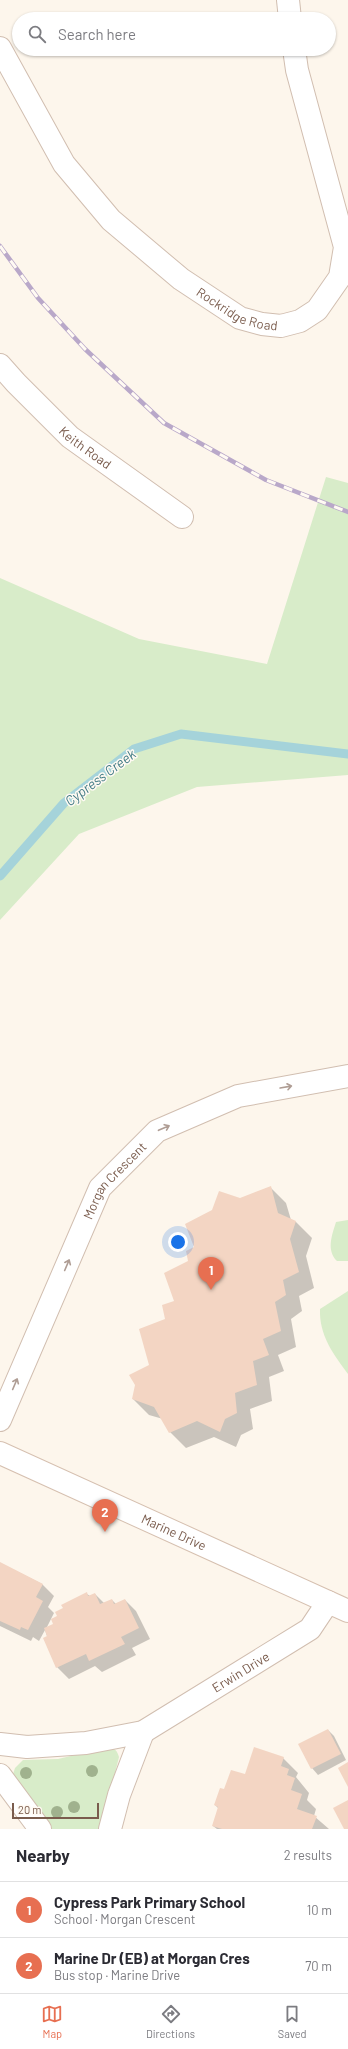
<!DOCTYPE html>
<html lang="en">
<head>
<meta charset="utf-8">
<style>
  body { margin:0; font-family:Barlow,sans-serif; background:#f7f7f7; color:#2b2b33 }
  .scale { position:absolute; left:12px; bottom:10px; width:87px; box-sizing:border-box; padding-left:4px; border:2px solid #7a5c4d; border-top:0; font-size:11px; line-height:14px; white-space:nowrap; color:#7a5c4d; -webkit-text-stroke:3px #fffaf3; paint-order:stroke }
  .you { position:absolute; left:178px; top:1242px; width:14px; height:14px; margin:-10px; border:3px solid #fff; border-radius:50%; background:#1a73e8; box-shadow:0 0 0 6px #1a73e833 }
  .badge { display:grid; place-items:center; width:26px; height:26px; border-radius:50%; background:#e76f51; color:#fff; font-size:13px; font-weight:700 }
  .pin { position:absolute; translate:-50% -33px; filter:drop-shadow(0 1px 2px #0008) }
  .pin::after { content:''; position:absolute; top:21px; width:14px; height:12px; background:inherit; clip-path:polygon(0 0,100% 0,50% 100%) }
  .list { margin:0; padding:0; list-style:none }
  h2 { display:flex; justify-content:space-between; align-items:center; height:52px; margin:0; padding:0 16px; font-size:17px }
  h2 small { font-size:13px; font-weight:400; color:#7c7c81 }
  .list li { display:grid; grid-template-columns:26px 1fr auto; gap:12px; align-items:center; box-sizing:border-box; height:56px; padding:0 16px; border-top:1px solid #e1e1e2 }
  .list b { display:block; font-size:15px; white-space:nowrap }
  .list p { margin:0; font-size:13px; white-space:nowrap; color:#7c7c81 }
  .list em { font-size:13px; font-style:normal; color:#7c7c81 }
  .icon { flex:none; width:22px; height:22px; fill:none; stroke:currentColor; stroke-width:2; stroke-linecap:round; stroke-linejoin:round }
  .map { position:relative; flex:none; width:348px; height:1829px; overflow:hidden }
  .search { position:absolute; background:#fff; box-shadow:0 1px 3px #0004; left:12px; right:12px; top:12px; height:44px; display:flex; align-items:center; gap:10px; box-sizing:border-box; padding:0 14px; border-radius:22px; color:#7c7c81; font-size:15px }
  .sheet { height:164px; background:#fff }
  nav { display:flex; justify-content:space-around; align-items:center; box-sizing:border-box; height:56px; border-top:1px solid #e1e1e2; background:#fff; font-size:11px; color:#7c7c81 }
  nav a { display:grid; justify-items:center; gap:2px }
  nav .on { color:#e76f51 }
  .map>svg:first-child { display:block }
  .green { fill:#d8ecc9 }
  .shadow { fill:#0003 }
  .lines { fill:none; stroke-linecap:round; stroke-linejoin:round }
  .stream { stroke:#a5d3da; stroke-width:9 }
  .building { fill:#f3d5c3 }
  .street-casing { stroke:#d1beb0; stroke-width:24 }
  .secondary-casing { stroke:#d6c0b0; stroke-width:24 }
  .street { stroke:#fff; stroke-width:22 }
  .secondary { stroke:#fff; stroke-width:22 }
  .rail-casing { stroke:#b9a8c9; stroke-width:4.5 }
  .rail { stroke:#fffaf3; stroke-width:3; stroke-dasharray:9; stroke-linecap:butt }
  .tree { fill:#a0b28e }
  .oneway { stroke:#af9d94 }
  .labels { text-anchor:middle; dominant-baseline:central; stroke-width:3; stroke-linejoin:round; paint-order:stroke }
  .street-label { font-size:13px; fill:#7a5c4d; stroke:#fffaf3 }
  .water-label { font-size:14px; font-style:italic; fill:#437c86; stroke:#fffaf3 }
</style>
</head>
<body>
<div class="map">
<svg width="348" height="1829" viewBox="0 0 348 1829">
  <rect width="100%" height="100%" fill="#fdf6ec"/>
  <!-- green -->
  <g class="green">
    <path d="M 326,477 L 348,483 L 348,775 L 197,787 L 79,834 L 0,920 L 0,578 L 139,639 L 267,664 Z"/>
    <path d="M 348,1220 L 348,1261 L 337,1261 C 326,1250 332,1235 336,1222 Z"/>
    <path d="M 348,1291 L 348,1374 C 333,1354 319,1335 320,1309 Z"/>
    <path d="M 105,1748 C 114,1748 116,1748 119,1757 L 101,1829 L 52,1829 L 14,1783 L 13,1774 L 15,1768 L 23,1760 L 58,1759 Z"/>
  </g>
  <!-- shadow -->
  <g class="shadow">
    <path d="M 270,1187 L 286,1203 L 291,1220 L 296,1222 L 312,1238 L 306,1256 L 314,1288 L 299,1296 L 302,1311 L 291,1319 L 296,1347 L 278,1355 L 284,1371 L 269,1377 L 272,1401 L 250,1409 L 253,1429 L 241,1435 L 236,1447 L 214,1437 L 186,1448 L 170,1432 L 163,1419 L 149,1415 L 133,1399 L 150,1366 L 166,1320 L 175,1301 L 195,1248 L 240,1199 Z"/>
    <path d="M 0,1563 L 42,1584 L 54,1596 L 48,1607 L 54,1613 L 46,1629 L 55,1624 L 87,1594 L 90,1596 L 95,1594 L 104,1603 L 112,1600 L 116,1604 L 125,1600 L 136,1611 L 150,1639 L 132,1648 L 136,1655 L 102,1672 L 95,1666 L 69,1679 L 57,1667 L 45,1630 L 39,1641 L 33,1637 L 31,1641 L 0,1626 Z"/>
    <path d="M 328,1730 L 334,1736 L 346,1760 L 318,1775 L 312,1768 Z"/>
    <path d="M 283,1758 L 298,1773 L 296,1777 L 309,1793 L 307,1800 L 316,1809 L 314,1816 L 329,1829 L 217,1829 L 213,1826 L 219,1809 L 215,1805 L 225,1791 L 245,1776 Z"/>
  </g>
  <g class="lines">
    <!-- stream -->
    <path class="stream" d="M 0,876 L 64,803 L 134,749 L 181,734 L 348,754"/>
  </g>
  <!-- building -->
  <g class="building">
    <path d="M 271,1186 L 278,1213 L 296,1221 L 290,1239 L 299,1272 L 283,1280 L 286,1295 L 275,1302 L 281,1331 L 263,1339 L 269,1355 L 253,1361 L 257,1385 L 235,1393 L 237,1413 L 225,1419 L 220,1432 L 197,1421 L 169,1433 L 154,1407 L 132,1399 L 135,1385 L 129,1375 L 149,1365 L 139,1329 L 165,1319 L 162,1305 L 174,1301 L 164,1273 L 188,1261 L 186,1251 L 194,1247 L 185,1224 L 212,1210 L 219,1191 L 240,1198 Z"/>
    <path d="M 0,1562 L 43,1584 L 36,1597 L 43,1601 L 28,1630 L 21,1627 L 20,1630 L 0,1621 Z"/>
    <path d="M 87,1592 L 88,1596 L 95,1593 L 100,1604 L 112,1599 L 114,1604 L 125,1599 L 139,1628 L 121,1637 L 125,1644 L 89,1661 L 86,1654 L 56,1668 L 43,1638 L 47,1636 L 44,1628 L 53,1624 L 51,1619 L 57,1616 L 55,1612 L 63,1608 L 61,1605 Z"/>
    <path d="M 328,1729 L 341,1754 L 311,1769 L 298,1744 Z"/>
    <path d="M 254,1747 L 284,1757 L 281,1766 L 289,1769 L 287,1775 L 295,1778 L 291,1790 L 302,1794 L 297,1809 L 317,1816 L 312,1829 L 222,1829 L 212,1826 L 218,1807 L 214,1805 L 220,1788 L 224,1789 L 231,1770 L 245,1774 Z"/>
    <path d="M 348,1762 L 348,1787 L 338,1768 Z"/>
    <path d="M 348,1800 L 348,1829 L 344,1829 L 333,1808 Z"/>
  </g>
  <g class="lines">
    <defs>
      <g id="street">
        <path d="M 288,0 L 290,19"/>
        <path id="s1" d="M 0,48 L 64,164 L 111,220 L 181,279 L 240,318 L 262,324 L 281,326 L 300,321 L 317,310 L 340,277 L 345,247 L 297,70 L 294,49"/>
        <path id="s2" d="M 0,365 L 16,383 L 70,437 L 182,517"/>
        <path id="s3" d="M 0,1420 L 100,1188 L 157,1131 L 238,1096 L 348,1076"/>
        <path id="s4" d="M 0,1744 L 27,1747 L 86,1743 L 143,1732 L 310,1629 L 328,1602"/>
        <path d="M 0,1775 L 40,1829"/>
        <path d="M 110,1829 L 119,1795 L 143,1732"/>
      </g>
      <g id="secondary">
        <path id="s5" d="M 0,1453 L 348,1611"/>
      </g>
    </defs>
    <!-- street casing -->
    <use href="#street" class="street-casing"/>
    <!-- secondary casing -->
    <use href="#secondary" class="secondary-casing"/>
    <!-- street -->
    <use href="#street" class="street"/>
    <!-- secondary -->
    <use href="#secondary" class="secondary"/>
    <defs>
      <path id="rail" d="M 0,246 L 38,298 L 85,349 L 164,423 L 266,480 L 348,512"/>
    </defs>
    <!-- rail casing -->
    <use href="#rail" class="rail-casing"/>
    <!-- rail -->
    <use href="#rail" class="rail"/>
  </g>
  <!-- trees -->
  <g class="tree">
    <circle cx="92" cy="1771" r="6"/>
    <circle cx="26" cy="1773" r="6"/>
    <circle cx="74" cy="1807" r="6"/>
    <circle cx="57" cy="1812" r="6"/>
  </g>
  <!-- one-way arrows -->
  <defs><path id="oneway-shaft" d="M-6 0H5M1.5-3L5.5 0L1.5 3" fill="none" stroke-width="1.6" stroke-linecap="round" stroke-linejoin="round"/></defs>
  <g class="oneway">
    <use href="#oneway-shaft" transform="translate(286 1087) rotate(-10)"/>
    <use href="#oneway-shaft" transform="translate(164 1128) rotate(-23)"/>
    <use href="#oneway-shaft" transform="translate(67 1265) rotate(-67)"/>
    <use href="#oneway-shaft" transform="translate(15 1384) rotate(-67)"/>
  </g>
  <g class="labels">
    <!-- street labels -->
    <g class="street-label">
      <text stroke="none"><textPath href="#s1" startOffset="362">Rockridge Road</textPath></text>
      <text stroke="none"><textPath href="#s2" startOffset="119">Keith Road</textPath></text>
      <text stroke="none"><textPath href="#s3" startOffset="267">Morgan Crescent</textPath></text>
      <text stroke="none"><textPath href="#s5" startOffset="191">Marine Drive</textPath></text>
      <text stroke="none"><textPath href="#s4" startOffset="259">Erwin Drive</textPath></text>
    </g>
    <!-- water labels -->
    <g class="water-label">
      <text transform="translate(100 777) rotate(-37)">Cypress Creek</text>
    </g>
  </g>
</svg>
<div class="scale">20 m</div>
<div class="you"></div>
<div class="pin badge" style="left:211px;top:1290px">1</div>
<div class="pin badge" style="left:105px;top:1532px">2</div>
<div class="search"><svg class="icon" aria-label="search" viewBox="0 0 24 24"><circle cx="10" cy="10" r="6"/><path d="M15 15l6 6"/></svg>Search here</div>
</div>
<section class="sheet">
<h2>Nearby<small>2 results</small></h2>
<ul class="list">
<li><span class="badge">1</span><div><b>Cypress Park Primary School</b><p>School · Morgan Crescent</p></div><em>10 m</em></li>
<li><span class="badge">2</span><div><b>Marine Dr (EB) at Morgan Cres</b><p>Bus stop · Marine Drive</p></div><em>70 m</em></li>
</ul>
</section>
<nav>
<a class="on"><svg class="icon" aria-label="map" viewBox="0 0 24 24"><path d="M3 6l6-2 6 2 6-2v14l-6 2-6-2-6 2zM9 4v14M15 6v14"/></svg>Map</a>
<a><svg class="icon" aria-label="directions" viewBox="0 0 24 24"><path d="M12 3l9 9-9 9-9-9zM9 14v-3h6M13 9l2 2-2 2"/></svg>Directions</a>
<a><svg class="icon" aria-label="saved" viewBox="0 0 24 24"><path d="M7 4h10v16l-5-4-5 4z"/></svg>Saved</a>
</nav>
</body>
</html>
